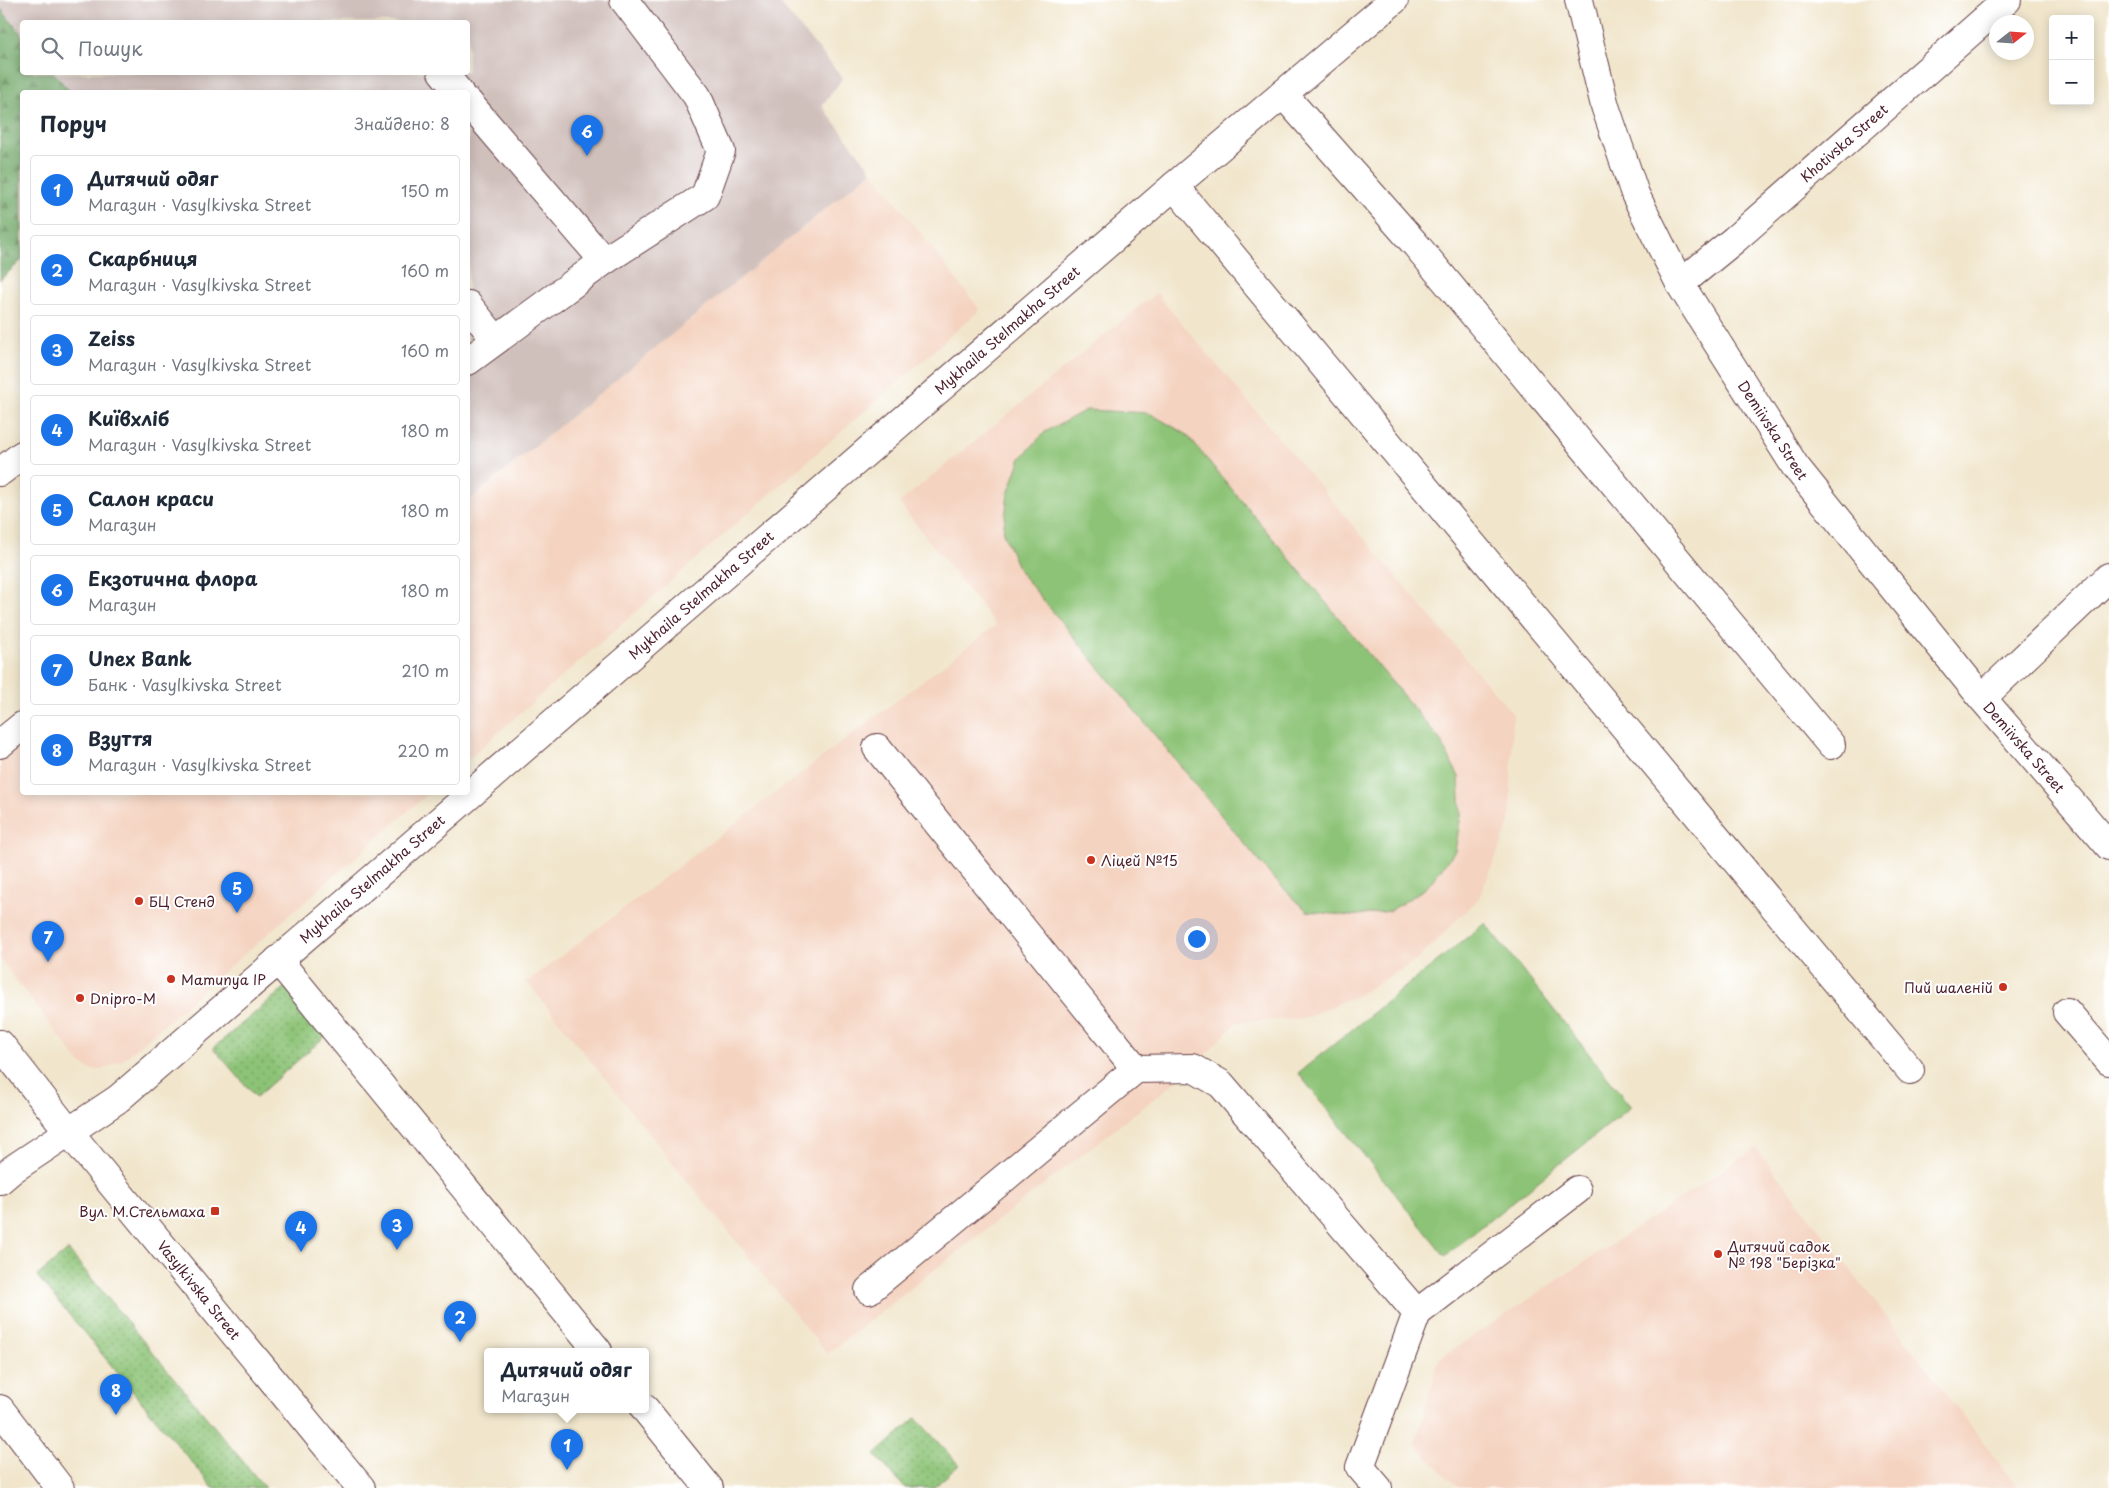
<!DOCTYPE html>
<html lang="uk">
<head>
<meta charset="utf-8">
<style>
  body { margin:0; font-family:"Playpen Sans",sans-serif; background:#f2f2f3; color:#1f2937 }
  .controls { position:absolute; right:15px; top:15px; display:grid; overflow:hidden; border-radius:5px; box-shadow:0 2px 12px #0003 }
  .controls button { width:45px; height:45px; display:grid; place-items:center; padding:0; border:0; border-bottom:1px solid #e0e1e3; background:#fff; color:#1f2937; font:25px sans-serif }
  .compass { position:absolute; left:1989px; top:15px; width:45px; height:45px; border-radius:50%; background:#fff; box-shadow:0 2px 12px #0003; rotate:73deg }
  .you { position:absolute; left:1196px; top:938px; width:18px; height:18px; margin:-12px; border:4px solid #fff; border-radius:50%; background:#1a73e8; box-shadow:0 0 0 8px #1a73e833 }
  .badge { display:grid; place-items:center; width:32px; height:32px; border-radius:50%; background:#1a73e8; color:#fff; font-size:16px; font-weight:700 }
  .pin { position:absolute; translate:-50% -41px; filter:drop-shadow(0 1px 2px #0008) }
  .pin::after { content:''; position:absolute; top:26px; width:18px; height:15px; background:inherit; clip-path:polygon(0 0,100% 0,50% 100%) }
  .popup { position:absolute; left:484px; top:1348px; width:165px; height:65px; box-sizing:border-box; display:grid; place-content:center; border-radius:5px; background:#fff; filter:drop-shadow(0 1px 4px #0005); font-size:16px; white-space:nowrap; color:#747a83 }
  .popup b { font-size:19px; color:#1f2937 }
  .popup::after { content:''; position:absolute; left:50%; top:100%; margin-left:-10px; border:10px solid transparent; border-top-color:#fff }
  .list { margin:0; padding:0; list-style:none }
  h2 { display:flex; justify-content:space-between; align-items:center; height:65px; margin:0; padding:0 20px; font-size:21px }
  h2 small { font-size:16px; font-weight:400; color:#747a83 }
  .list li { display:grid; grid-template-columns:32px 1fr auto; gap:15px; align-items:center; box-sizing:border-box; height:70px; margin:0 10px 10px; padding:0 10px; border:1px solid #e0e1e3; border-radius:5px }
  .list b { display:block; font-size:19px; white-space:nowrap }
  .list p { margin:0; font-size:16px; white-space:nowrap; color:#747a83 }
  .list em { font-size:16px; font-style:normal; color:#747a83 }
  .icon { flex:none; width:28px; height:28px; fill:none; stroke:currentColor; stroke-width:2; stroke-linecap:round; stroke-linejoin:round }
  .map { position:relative; flex:none; width:2109px; height:1488px; overflow:hidden }
  .search { position:absolute; background:#fff; box-shadow:0 2px 12px #0003; left:20px; top:20px; width:450px; height:55px; display:flex; align-items:center; gap:12px; box-sizing:border-box; padding:0 18px; border-radius:5px; color:#747a83; font-size:19px }
  .panel { position:absolute; background:#fff; box-shadow:0 2px 12px #0003; left:20px; top:90px; width:450px; height:705px; border-radius:5px }
  .map>svg:first-child { display:block }
  .built { fill:#f4d3c0 }
  .industrial { fill:#d0c0bc }
  .green { fill:url(#green-dots); stroke:#6b7150 }
  .forest { fill:url(#forest-firs); stroke:#5e6449 }
  .pitch { fill:#8cc376; stroke:#6b7150 }
  .lines { fill:none; stroke-linecap:round; stroke-linejoin:round }
  .minor-casing { stroke:#633d43; stroke-width:30 }
  .major-casing { stroke:#633d43; stroke-width:30 }
  .minor { stroke:#fff; stroke-width:28 }
  .major { stroke:#fff; stroke-width:28 }
  .poi-dot { fill:#c8321e; stroke:#fff; stroke-width:2 }
  .labels { text-anchor:middle; dominant-baseline:central; stroke-width:4; stroke-linejoin:round; paint-order:stroke }
  .street-label { font-size:14px; fill:#4a1f2b; stroke:#fff }
  .poi-label { font-size:14px; fill:#4a1f2b; stroke:#fff; text-anchor:start }
</style>
</head>
<body>
<div class="map">
<svg width="2109" height="1488" viewBox="0 0 2109 1488">
  <defs>
    <pattern id="green-dots" width="8" height="8" patternUnits="userSpaceOnUse" patternTransform="scale(1.25)"><rect width="8" height="8" fill="#8cc376"/><path d="M2 2h.1M6 6h.1" fill="none" stroke="#749e61" stroke-width="1.8" stroke-linecap="round"/></pattern>
    <pattern id="forest-firs" width="22" height="20" patternUnits="userSpaceOnUse" patternTransform="scale(1.25)"><rect width="22" height="20" fill="#71a967"/><path d="M5 1l3.5 6h-7zM16 11l3.5 6h-7z" fill="#5f8955"/></pattern>
  </defs>
  <rect width="100%" height="100%" fill="#fff"/>
  <filter id="ink" filterUnits="userSpaceOnUse"><feTurbulence type="fractalNoise" baseFrequency=".02" numOctaves="2"/><feDisplacementMap in="SourceGraphic" scale="10" xChannelSelector="R" yChannelSelector="G"/><feConvolveMatrix kernelMatrix="1 2 1 2 8 2 1 2 1" color-interpolation-filters="sRGB"/></filter>
  <filter id="wash" filterUnits="userSpaceOnUse"><feTurbulence type="fractalNoise" baseFrequency=".0096" numOctaves="4" result="noise"/><feDisplacementMap in="SourceGraphic" scale="20" xChannelSelector="R" yChannelSelector="G"/><feGaussianBlur stdDeviation="1.12" result="paint"/><feColorMatrix in="noise" values="0 0 0 0 0 0 0 0 0 0 0 0 0 0 0 0 0 1.4 0 .05"/><feComposite in="paint" operator="in"/></filter>
  <g filter="url(#wash)">
    <rect width="100%" height="100%" fill="#f1e6cc"/>
    <!-- built -->
    <g class="built">
      <path d="M 872,171 L 980,310 L 468,759 L 468,501 Z"/>
      <path d="M 1156,293 L 1513,714 L 1510,823 L 1479,898 L 1417,960 L 1358,995 L 1305,1018 L 1237,1022 L 1193,1068 L 827,1354 L 527,982 L 996,625 L 899,503 Z"/>
      <path d="M 22,738 L 22,792 L 429,793 L 123,1060 L 104,1069 L 91,1070 L 79,1062 L 0,959 L 0,756 Z"/>
      <path d="M 1756,1148 L 2019,1488 L 1458,1488 L 1415,1444 L 1439,1359 Z"/>
    </g>
    <!-- industrial -->
    <path class="industrial" d="M 0,0 L 777,0 L 843,78 L 822,106 L 872,171 L 468,501 L 468,92 L 70,92 L 54,73 L 468,72 L 468,22 L 22,22 L 22,35 L 0,8 Z"/>
    <!-- green -->
    <g class="green">
      <path d="M 288,985 L 328,1034 L 256,1097 L 213,1048 Z"/>
      <path d="M 68,1250 L 265,1488 L 213,1488 L 37,1276 Z"/>
      <path d="M 916,1418 L 959,1465 L 933,1488 L 905,1488 L 875,1455 Z"/>
    </g>
    <!-- forest -->
    <path class="forest" d="M 0,8 L 22,35 L 22,72 L 54,73 L 70,92 L 22,92 L 22,260 L 0,280 Z"/>
    <!-- pitch -->
    <g class="pitch">
      <path d="M 1086,410 L 1149,413 L 1186,434 L 1440,740 L 1459,777 L 1461,815 L 1455,851 L 1427,887 L 1390,911 L 1350,916 L 1307,911 L 1273,878 L 1020,572 L 1003,533 L 1008,494 L 1021,458 L 1045,432 Z"/>
      <path d="M 1485,923 L 1631,1107 L 1445,1256 L 1298,1073 Z"/>
    </g>
  </g>
  <g filter="url(#ink)">
    <g class="lines">
      <defs>
        <g id="minor">
          <path d="M 1579,0 L 1605,106 L 1635,194 L 1680,284 L 1795,466 L 1982,698 L 2109,846"/>
          <path d="M 442,72 L 459,92"/>
          <path d="M 1283,94 L 1416,245 L 1831,745"/>
          <path d="M 468,102 L 604,261 L 468,361"/>
          <path d="M 1174,186 L 1910,1070"/>
          <path d="M 604,261 L 705,196 L 721,151 L 697,96 L 624,0"/>
          <path d="M 1680,284 L 1734,240 L 2007,0"/>
          <path d="M 468,305 L 496,340"/>
          <path d="M 0,472 L 22,455"/>
          <path d="M 1982,698 L 2109,577"/>
          <path d="M 0,744 L 22,726"/>
          <path d="M 877,748 L 1136,1069"/>
          <path d="M 278,960 L 598,1351"/>
          <path d="M 2067,1012 L 2109,1061"/>
          <path d="M 0,1180 L 13,1169 L 118,1099 L 1174,186 L 1394,0"/>
          <path d="M 869,1290 L 1136,1069 L 1193,1068 L 1221,1084 L 1417,1313 L 1360,1467 L 1378,1488"/>
          <path d="M 1417,1313 L 1577,1190"/>
          <path d="M 0,1409 L 60,1488"/>
          <path d="M 645,1409 L 709,1488"/>
        </g>
        <path id="major" d="M 0,1044 L 69,1132 L 361,1488"/>
      </defs>
      <!-- minor casing -->
      <use href="#minor" class="minor-casing"/>
      <!-- major casing -->
      <use href="#major" class="major-casing"/>
      <!-- minor -->
      <use href="#minor" class="minor"/>
      <!-- major -->
      <use href="#major" class="major"/>
    </g>
  </g>
  <!-- markers -->
  <g class="poi-dot">
    <circle cx="1091" cy="860" r="5"/>
    <circle cx="139" cy="901" r="5"/>
    <circle cx="171" cy="979" r="5"/>
    <circle cx="2003" cy="987" r="5"/>
    <circle cx="80" cy="998" r="5"/>
    <rect x="210" y="1206" width="10" height="10" rx="2.5"/>
    <circle cx="1718" cy="1254" r="5"/>
  </g>
  <g class="labels">
    <!-- street labels -->
    <g class="street-label">
      <text transform="translate(1844 143) rotate(-41)">Khotivska Street</text>
      <text transform="translate(1007 330) rotate(-41)">Mykhaila Stelmakha Street</text>
      <text transform="translate(1773 430) rotate(57)">Demiivska Street</text>
      <text transform="translate(701 595) rotate(-41)">Mykhaila Stelmakha Street</text>
      <text transform="translate(2024 747) rotate(49)">Demiivska Street</text>
      <text transform="translate(372 879) rotate(-41)">Mykhaila Stelmakha Street</text>
      <text transform="translate(199 1290) rotate(51)">Vasylkivska Street</text>
    </g>
    <!-- poi labels -->
    <g class="poi-label">
      <text x="1101" y="860">Ліцей №15</text>
      <text x="149" y="901">БЦ Стенд</text>
      <text x="181" y="979">Mamunya IP</text>
      <text x="1993" y="987" text-anchor="end">Пий шаленій</text>
      <text x="90" y="998">Dnipro-M</text>
      <text x="205" y="1211" text-anchor="end">Вул. М.Стельмаха</text>
      <text x="1728" y="1246">Дитячий садок<tspan x="1728" dy="16">№ 198 "Берізка"</tspan></text>
    </g>
  </g>
</svg>
<div class="controls">
<button>+</button>
<button>−</button>
</div>
<svg class="compass" viewBox="-18 -18 36 36"><path d="M0-13l5 13h-10z" fill="#e53935"/><path d="M0 13l5-13h-10z" fill="#747a83"/></svg>
<div class="you"></div>
<div class="pin badge" style="left:567px;top:1470px">1</div>
<div class="popup"><b>Дитячий одяг</b>Магазин</div>
<div class="pin badge" style="left:460px;top:1342px">2</div>
<div class="pin badge" style="left:397px;top:1250px">3</div>
<div class="pin badge" style="left:301px;top:1252px">4</div>
<div class="pin badge" style="left:237px;top:913px">5</div>
<div class="pin badge" style="left:587px;top:156px">6</div>
<div class="pin badge" style="left:48px;top:962px">7</div>
<div class="pin badge" style="left:116px;top:1415px">8</div>
<div class="search"><svg class="icon" aria-label="search" viewBox="0 0 24 24"><circle cx="10" cy="10" r="6"/><path d="M15 15l6 6"/></svg>Пошук</div>
<section class="panel">
<h2>Поруч<small>Знайдено: 8</small></h2>
<ul class="list">
<li><span class="badge">1</span><div><b>Дитячий одяг</b><p>Магазин · Vasylkivska Street</p></div><em>150 m</em></li>
<li><span class="badge">2</span><div><b>Скарбниця</b><p>Магазин · Vasylkivska Street</p></div><em>160 m</em></li>
<li><span class="badge">3</span><div><b>Zeiss</b><p>Магазин · Vasylkivska Street</p></div><em>160 m</em></li>
<li><span class="badge">4</span><div><b>Київхліб</b><p>Магазин · Vasylkivska Street</p></div><em>180 m</em></li>
<li><span class="badge">5</span><div><b>Салон краси</b><p>Магазин</p></div><em>180 m</em></li>
<li><span class="badge">6</span><div><b>Екзотична флора</b><p>Магазин</p></div><em>180 m</em></li>
<li><span class="badge">7</span><div><b>Unex Bank</b><p>Банк · Vasylkivska Street</p></div><em>210 m</em></li>
<li><span class="badge">8</span><div><b>Взуття</b><p>Магазин · Vasylkivska Street</p></div><em>220 m</em></li>
</ul>
</section>
</div>
</body>
</html>
